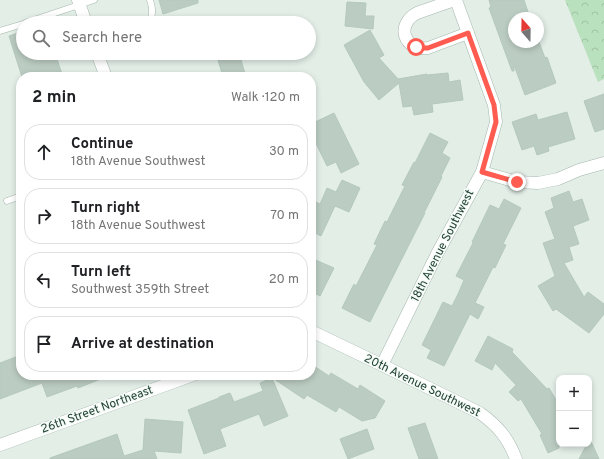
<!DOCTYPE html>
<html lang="en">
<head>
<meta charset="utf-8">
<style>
  body { margin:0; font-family:Overpass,sans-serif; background:#f6f6f6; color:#202124 }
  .controls { position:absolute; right:12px; bottom:12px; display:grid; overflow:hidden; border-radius:8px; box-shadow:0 2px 6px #0003 }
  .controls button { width:36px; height:36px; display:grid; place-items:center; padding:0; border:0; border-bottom:1px solid #e0e0e0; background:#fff; color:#202124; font:20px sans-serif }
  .compass { position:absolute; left:508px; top:12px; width:36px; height:36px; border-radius:50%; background:#fff; box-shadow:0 2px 6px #0003; rotate:340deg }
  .stop { position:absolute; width:12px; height:12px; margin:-9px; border:3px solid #ff5c51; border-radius:50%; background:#fff }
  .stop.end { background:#ff5c51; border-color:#fff; box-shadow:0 1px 4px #0008 }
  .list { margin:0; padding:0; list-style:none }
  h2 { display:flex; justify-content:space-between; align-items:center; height:52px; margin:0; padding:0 16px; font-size:17px }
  h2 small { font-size:13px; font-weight:400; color:#757577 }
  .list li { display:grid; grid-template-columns:26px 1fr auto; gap:12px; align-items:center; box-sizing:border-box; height:56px; margin:0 8px 8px; padding:0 8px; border:1px solid #e0e0e0; border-radius:16px }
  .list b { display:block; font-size:15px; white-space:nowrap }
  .list p { margin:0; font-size:13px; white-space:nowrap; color:#757577 }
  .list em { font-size:13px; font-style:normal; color:#757577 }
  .icon { flex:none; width:22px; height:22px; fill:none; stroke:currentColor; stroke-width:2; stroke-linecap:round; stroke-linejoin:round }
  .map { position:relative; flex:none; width:604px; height:459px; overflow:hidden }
  .search { position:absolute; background:#fff; box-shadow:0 2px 6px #0003; left:16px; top:16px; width:300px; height:44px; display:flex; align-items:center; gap:10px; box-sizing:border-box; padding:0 14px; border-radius:22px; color:#757577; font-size:15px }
  .panel { position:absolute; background:#fff; box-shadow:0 2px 6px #0003; left:16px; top:72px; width:300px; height:308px; border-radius:16px }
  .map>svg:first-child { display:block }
  .forest { fill:url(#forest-crowns) }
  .building { fill:#bbccc2; stroke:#b5c9bd }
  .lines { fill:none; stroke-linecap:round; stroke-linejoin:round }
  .lane-casing { stroke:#a5b7ad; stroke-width:7 }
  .street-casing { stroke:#a5b7ad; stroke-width:13 }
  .lane { stroke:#fff; stroke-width:6 }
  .street { stroke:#fff; stroke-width:12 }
  .route { stroke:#ff5c51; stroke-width:5 }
  .labels { text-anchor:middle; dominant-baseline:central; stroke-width:3; stroke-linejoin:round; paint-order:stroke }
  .street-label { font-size:12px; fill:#214233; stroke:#f4faf6 }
</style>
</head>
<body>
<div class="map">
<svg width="604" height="459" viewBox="0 0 604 459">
  <defs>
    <pattern id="forest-crowns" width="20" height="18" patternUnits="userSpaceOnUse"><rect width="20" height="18" fill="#bae1be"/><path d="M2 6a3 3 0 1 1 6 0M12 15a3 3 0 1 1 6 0" fill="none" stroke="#a0c2a4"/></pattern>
  </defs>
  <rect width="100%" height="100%" fill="#e3eee7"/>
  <!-- forest -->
  <path class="forest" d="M 565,0 L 604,0 L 604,79 L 598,82 Z"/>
  <!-- building -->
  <g class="building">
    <path d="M 159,0 L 198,0 L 198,3 L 163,14 Z"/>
    <path d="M 489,0 L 524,0 L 530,18 L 514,18 L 514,42 L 539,42 L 545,58 L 547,57 L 556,83 L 525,95 L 514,65 L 514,71 L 512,71 L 489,8 L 491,7 Z"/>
    <path d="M 347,2 L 366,3 L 365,16 L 374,16 L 373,29 L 345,26 Z"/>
    <path d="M 370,30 L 384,55 L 379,58 L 399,80 L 398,79 L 427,74 L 427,75 L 448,73 L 449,82 L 460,80 L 463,100 L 432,104 L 433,112 L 414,115 L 412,106 L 403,107 L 399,83 L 379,100 L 364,82 L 344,45 Z"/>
    <path d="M 23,31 L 23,53 L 55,53 L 63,77 L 22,77 L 9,36 Z"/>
    <path d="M 216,53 L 239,53 L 246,77 L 223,77 Z"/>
    <path d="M 604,94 L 604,129 L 595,132 L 584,101 Z"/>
    <path d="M 567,112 L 575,139 L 548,147 L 549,151 L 537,155 L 534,146 L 522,150 L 512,122 L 536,114 L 538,120 Z"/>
    <path d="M 334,113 L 359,164 L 341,173 L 336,162 L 327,166 L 311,133 L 311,124 Z"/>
    <path d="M 430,133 L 448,142 L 442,153 L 450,158 L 441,176 L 442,177 L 424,213 L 425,213 L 370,322 L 342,308 L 354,284 L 356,286 L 377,245 L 374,244 L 385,221 L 387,222 L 405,186 L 402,185 L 414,162 L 415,163 Z"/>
    <path d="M 342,180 L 360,188 L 349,212 L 335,206 L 321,236 L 311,231 L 311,214 L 316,202 L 320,204 L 327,188 L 336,192 Z"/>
    <path d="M 569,191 L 573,202 L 582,199 L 589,220 L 573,226 L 579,244 L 569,247 L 573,260 L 564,263 L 584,297 L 588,292 L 604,304 L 604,314 L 589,333 L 556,309 L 553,311 L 538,286 L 555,276 L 543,243 L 555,239 L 545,212 L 554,208 L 551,198 Z"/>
    <path d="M 504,199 L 521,208 L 503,244 L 506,245 L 495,268 L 493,267 L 475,303 L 484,307 L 478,319 L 470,314 L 444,366 L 427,358 L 431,350 L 422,345 L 443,302 L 452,306 L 458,294 L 464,280 L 456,276 L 473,243 L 472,242 L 490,205 L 499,209 Z"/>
    <path d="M 311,258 L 334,268 L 320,296 L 311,291 Z"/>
    <path d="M 488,336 L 513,349 L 512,352 L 547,389 L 549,388 L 559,405 L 559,448 L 548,453 L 540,435 L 542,434 L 521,399 L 518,401 L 509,392 L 516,385 L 495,363 L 492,370 L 475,361 Z"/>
    <path d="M 21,355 L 21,375 L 108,375 L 108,376 L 78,388 L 77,386 L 47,397 L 42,383 L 0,399 L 0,363 Z"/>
    <path d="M 311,364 L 329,376 L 331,373 L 358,389 L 360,385 L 385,401 L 375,418 L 362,421 L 339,407 L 336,412 L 307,395 L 304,399 L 268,375 L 311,375 Z"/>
    <path d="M 272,378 L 288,416 L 264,426 L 259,414 L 220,429 L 226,446 L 204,454 L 188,410 L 219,398 L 219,397 L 230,393 L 234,402 L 263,391 L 260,383 Z"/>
    <path d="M 145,419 L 183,422 L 181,453 L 154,451 L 157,459 L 50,459 L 50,458 L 117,434 L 124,456 L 143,450 Z"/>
    <path d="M 425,423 L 438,459 L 419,459 L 408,428 Z"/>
    <path d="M 367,429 L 374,449 L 348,459 L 340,439 Z"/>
    <path d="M 590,439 L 599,459 L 579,459 L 587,444 L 589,444 Z"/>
  </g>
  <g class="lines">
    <defs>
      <g id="lane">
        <path d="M 25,23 L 94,0"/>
        <path d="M 149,23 C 153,15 153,9 150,0"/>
        <path d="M 0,31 L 23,24"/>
        <path d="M 7,201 L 21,196"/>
      </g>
      <g id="street">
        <path d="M 78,0 L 86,23"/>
        <path d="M 454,0 L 417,13 C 395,25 404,51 428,48 L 468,33"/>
        <path d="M 97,53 L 106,77"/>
        <path d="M 482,172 L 517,182 L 538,183 L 558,179 L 579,170 L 604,163"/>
        <path d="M 311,331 L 382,365 L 480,413 C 498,426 508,438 516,459"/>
        <path d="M 382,365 L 438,252 L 482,172 L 496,122 L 494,105 L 456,0"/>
        <path d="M 0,445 L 193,375"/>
      </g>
    </defs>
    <!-- lane casing -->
    <use href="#lane" class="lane-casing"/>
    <!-- street casing -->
    <use href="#street" class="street-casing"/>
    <!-- lane -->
    <use href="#lane" class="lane"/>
    <!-- street -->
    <use href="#street" class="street"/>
  </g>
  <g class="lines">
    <!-- route -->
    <path class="route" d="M 416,47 L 422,48 L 428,48 L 468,33 L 494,105 L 496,122 L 482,172 L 517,182"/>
  </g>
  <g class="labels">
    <!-- street labels -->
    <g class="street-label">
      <text transform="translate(443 246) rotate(-63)">18th Avenue Southwest</text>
      <text transform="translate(422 386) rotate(26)">20th Avenue Southwest</text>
      <text transform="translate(97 410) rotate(-20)">26th Street Northeast</text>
    </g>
  </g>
</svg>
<div class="controls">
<button>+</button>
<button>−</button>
</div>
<svg class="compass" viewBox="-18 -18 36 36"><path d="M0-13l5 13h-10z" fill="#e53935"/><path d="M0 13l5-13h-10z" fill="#757577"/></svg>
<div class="stop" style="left:416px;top:47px"></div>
<div class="stop end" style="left:517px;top:182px"></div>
<div class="search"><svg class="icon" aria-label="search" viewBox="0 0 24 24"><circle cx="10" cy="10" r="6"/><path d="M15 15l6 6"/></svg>Search here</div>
<section class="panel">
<h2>2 min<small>Walk · 120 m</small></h2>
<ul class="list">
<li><svg class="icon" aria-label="ahead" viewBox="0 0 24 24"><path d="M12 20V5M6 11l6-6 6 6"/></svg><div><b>Continue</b><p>18th Avenue Southwest</p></div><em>30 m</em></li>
<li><svg class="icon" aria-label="right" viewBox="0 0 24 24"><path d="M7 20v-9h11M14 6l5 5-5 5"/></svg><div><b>Turn right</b><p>18th Avenue Southwest</p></div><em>70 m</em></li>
<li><svg class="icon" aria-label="left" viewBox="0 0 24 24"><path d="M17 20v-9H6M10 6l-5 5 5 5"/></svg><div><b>Turn left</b><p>Southwest 359th Street</p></div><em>20 m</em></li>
<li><svg class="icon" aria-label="arrive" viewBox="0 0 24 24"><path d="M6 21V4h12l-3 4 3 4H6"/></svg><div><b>Arrive at destination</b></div></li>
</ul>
</section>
</div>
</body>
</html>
